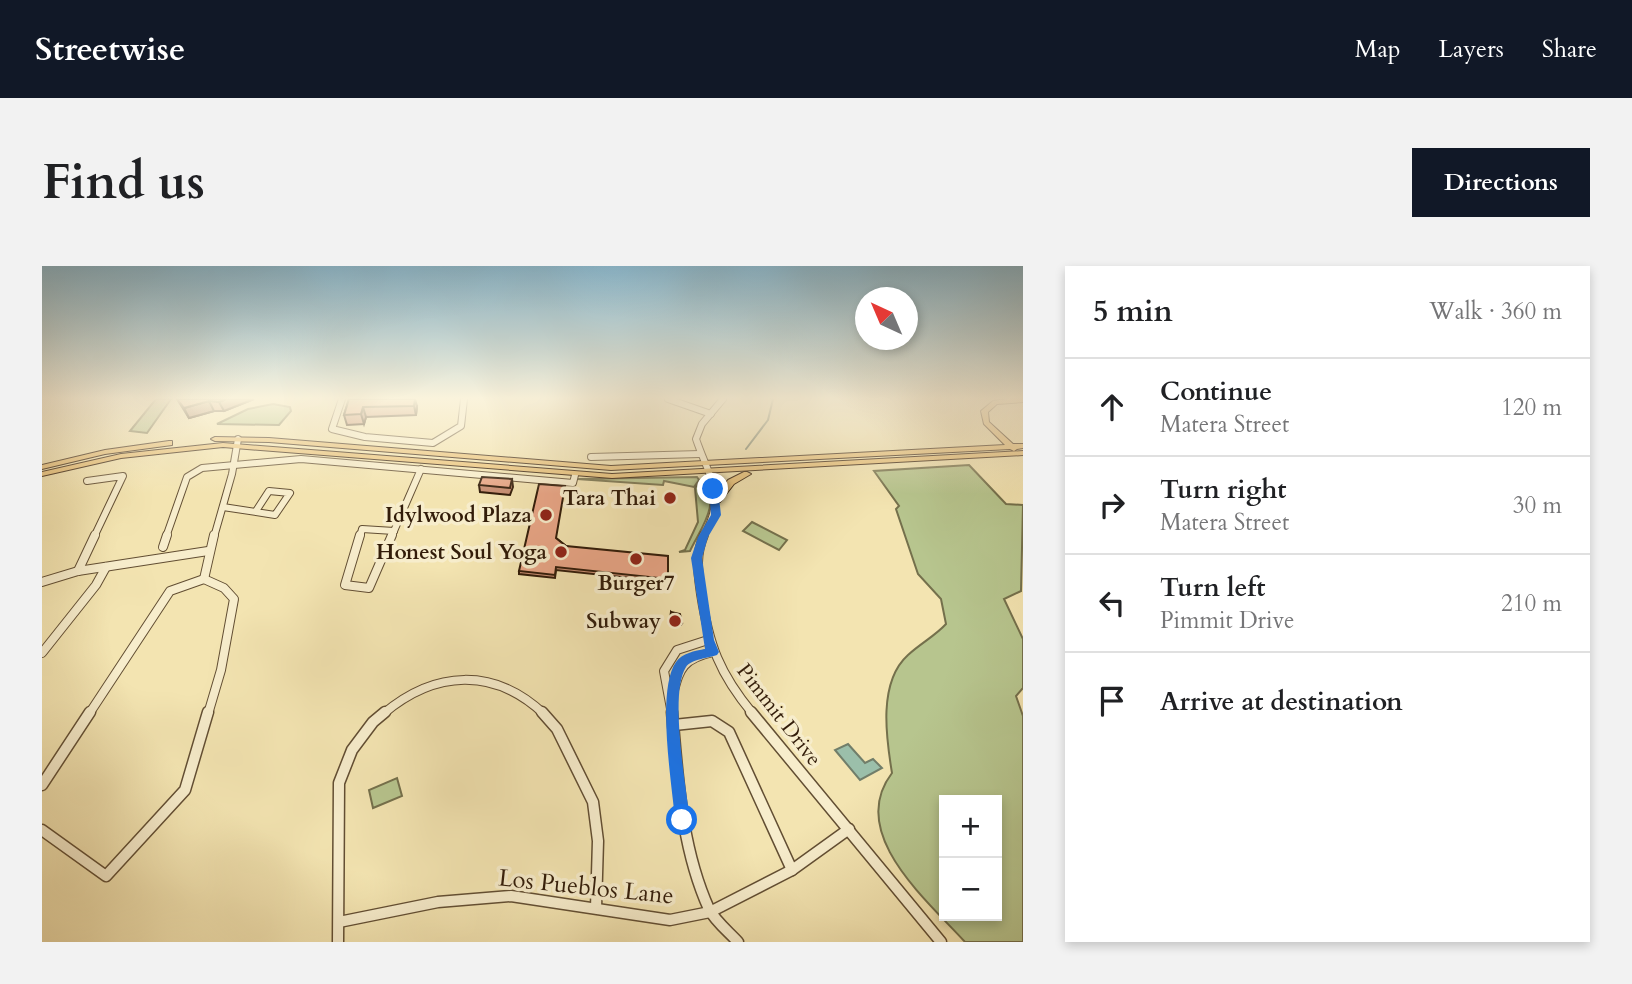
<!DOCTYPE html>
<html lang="en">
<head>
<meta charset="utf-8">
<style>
  body { margin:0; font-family:Cardo,serif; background:#f2f2f2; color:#202124 }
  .controls { position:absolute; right:21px; bottom:21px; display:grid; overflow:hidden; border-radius:0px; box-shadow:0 4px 10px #0003 }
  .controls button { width:63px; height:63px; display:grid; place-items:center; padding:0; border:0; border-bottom:2px solid #e0e0e0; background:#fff; color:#202124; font:35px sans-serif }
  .compass { position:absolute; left:813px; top:21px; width:63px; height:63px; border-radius:50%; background:#fff; box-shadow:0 4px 10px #0003; rotate:316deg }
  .stop { position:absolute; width:21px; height:21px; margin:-16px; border:5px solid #1a73e8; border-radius:50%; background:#fff }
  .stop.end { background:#1a73e8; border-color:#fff; box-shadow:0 2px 7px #0008 }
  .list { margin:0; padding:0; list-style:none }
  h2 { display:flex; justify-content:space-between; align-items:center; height:91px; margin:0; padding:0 28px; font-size:30px }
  h2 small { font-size:23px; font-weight:400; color:#757577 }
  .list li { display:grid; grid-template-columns:46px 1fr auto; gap:21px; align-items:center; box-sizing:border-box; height:98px; padding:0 28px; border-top:2px solid #e0e0e0 }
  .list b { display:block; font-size:26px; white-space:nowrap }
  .list p { margin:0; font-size:23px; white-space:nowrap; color:#757577 }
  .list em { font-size:23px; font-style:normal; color:#757577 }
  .icon { flex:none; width:38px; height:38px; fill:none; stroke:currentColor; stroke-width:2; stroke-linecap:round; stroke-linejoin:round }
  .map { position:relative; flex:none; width:981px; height:676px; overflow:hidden; border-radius:0px }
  header { display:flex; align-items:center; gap:42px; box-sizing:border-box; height:98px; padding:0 35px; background:#111827; color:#fff }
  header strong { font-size:33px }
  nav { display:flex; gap:38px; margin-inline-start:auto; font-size:24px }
  .intro { display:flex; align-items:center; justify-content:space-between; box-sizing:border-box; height:168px; padding:0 42px }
  h1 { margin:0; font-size:49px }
  .button { padding:18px 32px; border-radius:0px; background:#111827; color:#fff; font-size:24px; font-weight:700 }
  main { display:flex; gap:42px; padding:0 42px }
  aside { flex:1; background:#fff; border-radius:0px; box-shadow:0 4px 10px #0003 }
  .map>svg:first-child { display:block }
  .green { fill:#b7c58e; stroke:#74704c; stroke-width:2; fill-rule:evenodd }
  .water { fill:#9bbfaa; stroke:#717e6a; stroke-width:2 }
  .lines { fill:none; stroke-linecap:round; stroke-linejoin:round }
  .stream { stroke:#717e6a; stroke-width:2 }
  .minor-far2-casing { stroke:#624e33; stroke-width:8 }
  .minor-far1-casing { stroke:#624e33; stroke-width:10 }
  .minor-casing { stroke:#624e33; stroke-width:13 }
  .major-casing { stroke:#321c09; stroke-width:2 }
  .minor-far2 { stroke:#f7edcc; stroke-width:6 }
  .minor-far1 { stroke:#f7edcc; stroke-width:8 }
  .minor { stroke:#f7edcc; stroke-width:10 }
  .major { fill:#eac278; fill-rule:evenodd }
  .wall { fill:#c88e73; stroke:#321c09; stroke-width:2 }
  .shaded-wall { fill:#a2745e; stroke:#321c09; stroke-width:2 }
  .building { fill:#e8a586; stroke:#321c09; stroke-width:2 }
  .route { fill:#1a73e8 }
  .poi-dot { fill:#8f2418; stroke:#f7edcc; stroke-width:2.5 }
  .labels { text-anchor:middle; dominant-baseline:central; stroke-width:7; stroke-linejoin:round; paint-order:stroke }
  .poi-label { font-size:21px; font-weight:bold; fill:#321c09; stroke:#f7edcc; text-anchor:end }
  .street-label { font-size:21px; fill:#321c09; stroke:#f7edcc }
  .near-street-label { font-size:24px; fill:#321c09; stroke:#f7edcc }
</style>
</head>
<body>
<header>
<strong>Streetwise</strong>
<nav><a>Map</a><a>Layers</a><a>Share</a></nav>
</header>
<div class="intro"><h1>Find us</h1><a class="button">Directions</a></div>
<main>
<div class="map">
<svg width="981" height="676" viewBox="0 0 981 676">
  <rect width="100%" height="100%" fill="#f3e4b1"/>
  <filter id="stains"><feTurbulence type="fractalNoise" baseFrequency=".00286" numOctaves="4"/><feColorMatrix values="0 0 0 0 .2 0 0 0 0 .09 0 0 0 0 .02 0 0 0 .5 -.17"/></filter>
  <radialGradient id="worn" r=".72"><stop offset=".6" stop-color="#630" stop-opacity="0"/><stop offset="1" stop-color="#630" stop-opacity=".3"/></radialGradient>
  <!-- green -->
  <g class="green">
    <path d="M 114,133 L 129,133 L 105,167 L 88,165 Z"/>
    <path d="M 231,138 L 248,141 L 249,145 L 237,159 L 175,158 L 206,143 Z"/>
    <path d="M 927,199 L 964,238 L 981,239 L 979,325 L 962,333 L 981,373 L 981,422 L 974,430 L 981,450 L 981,676 L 923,676 C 885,634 804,567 850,507 C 844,471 836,416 866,389 C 879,377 893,370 904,358 L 899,333 L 876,308 L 854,243 L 857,240 L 832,205 ZM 902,534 L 955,534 L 955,650 L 902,650 Z"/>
    <path d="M 655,211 L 657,214 L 652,221 L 622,215 L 621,219 L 535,213 Z"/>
    <path d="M 658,214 C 682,235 658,263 648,285 L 637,286 L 643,284 L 656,256 L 653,222 Z"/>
    <path d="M 710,256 L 745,274 L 737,284 L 701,265 Z"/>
    <path d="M 355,512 L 360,530 L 331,542 L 327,524 Z"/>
  </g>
  <!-- water -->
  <path class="water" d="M 806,478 L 823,497 L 831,493 L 840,502 L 818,514 L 793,484 Z"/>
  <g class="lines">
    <!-- stream -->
    <path class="stream" d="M 704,183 L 726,154 L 731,133"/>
    <defs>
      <g id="minor-far2">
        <path d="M 300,133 L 290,163 L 323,171 L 391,177 L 419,160 L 422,133"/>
        <path d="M 626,133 L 669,148"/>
        <path d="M 549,191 L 658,188"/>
        <path d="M 45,215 L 81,210 L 52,271"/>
        <path d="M 181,241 L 233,249 L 248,227 L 227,225 L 214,245"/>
        <path d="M 352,265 L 379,203"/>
        <path d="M 124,271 L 145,211 L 160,202 L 259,193 L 531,217 L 533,209"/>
        <path d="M 172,271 L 190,208 L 196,173"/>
        <path d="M 318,271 L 320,263 L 352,265"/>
        <path d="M 349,271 L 352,265"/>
        <path d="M 661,271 C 685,230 668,214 654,173 L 660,158 L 681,133"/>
      </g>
      <g id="minor-far1">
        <path d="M 318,269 L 303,319 L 327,322 L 350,269"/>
        <path d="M 662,269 C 653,290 656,306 659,328 C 667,379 677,407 711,448"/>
        <path d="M 121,281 L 125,269"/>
        <path d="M 36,305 L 53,269"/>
        <path d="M 162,313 L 172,269"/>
        <path d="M 0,316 L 36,305 L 166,285"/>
        <path d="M 0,387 L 54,319 L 64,301"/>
        <path d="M 629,435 C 638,404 637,394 671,386"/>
        <path d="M 47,448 L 128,325 L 162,313 L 182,322 L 192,333 L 179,404 L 166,448"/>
        <path d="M 341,448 C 393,404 452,401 502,448"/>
        <path d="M 630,448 L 622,405 L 635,384 L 666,374"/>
      </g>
      <g id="minor">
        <path d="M 500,446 L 515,463 L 551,536 L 556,575 L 554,642"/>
        <path d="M 630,446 C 636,513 639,581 667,643 C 673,655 687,666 696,676"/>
        <path d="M 709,446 L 899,676"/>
        <path d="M 632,459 L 670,455 L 687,466 L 750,604"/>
        <path d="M 0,519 L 48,446"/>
        <path d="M 0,564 L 64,610 L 143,524 L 166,446"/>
        <path d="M 297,656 L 396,636 L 469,630 L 628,654 L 668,646 L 750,604 L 807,563"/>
        <path d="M 296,676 L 297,517 L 310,484 L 331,456 L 343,446"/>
      </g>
      <g id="major">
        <path d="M 964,133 L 981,133 L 981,136 L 955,138 L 946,146 L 947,156 L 971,178 L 981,178 L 981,182 L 975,183 L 972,185 L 968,183 L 569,204 L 227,176 L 173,175 L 169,173 L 173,171 L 227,172 L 569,200 L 963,179 L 942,158 L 939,145 L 951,135 Z"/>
        <path d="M 127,175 L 130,175 L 130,179 L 63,188 L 0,203 L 0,199 L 63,184 Z"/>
        <path d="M 181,177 L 570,208 L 981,185 L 981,189 L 570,212 L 181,181 L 79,192 L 0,210 L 0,206 L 79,188 Z"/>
        <path d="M 702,206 L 705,206 L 709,208 L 692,218 L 678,236 L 672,236 L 672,232 L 686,214 Z"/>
      </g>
    </defs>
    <!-- minor-far2 casing -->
    <use href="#minor-far2" class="minor-far2-casing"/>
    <!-- minor-far1 casing -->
    <use href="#minor-far1" class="minor-far1-casing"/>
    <!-- minor casing -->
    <use href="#minor" class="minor-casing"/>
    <!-- major casing -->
    <use href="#major" class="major-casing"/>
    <!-- minor-far2 -->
    <use href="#minor-far2" class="minor-far2"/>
    <!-- minor-far1 -->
    <use href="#minor-far1" class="minor-far1"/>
    <!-- minor -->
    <use href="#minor" class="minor"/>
    <!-- major -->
    <use href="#major" class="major"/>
  </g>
  <!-- wall -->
  <g class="wall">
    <path d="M 135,133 L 212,133 L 182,145 L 172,145 L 147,152 Z"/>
    <path d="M 307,133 L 375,140 L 374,149 L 324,151 L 322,158 L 305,159 L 302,149 Z"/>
    <path d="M 470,213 L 471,221 L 468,229 L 438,226 L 437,219 Z"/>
    <path d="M 514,272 L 524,280 L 626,313 L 626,316 L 514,304 L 513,312 L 477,308 L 477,305 Z"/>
    <path d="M 629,346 L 640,357 L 639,359 L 628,359 Z"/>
  </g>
  <!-- shaded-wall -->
  <g class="shaded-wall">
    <path d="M 184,133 L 212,133 L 182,145 L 177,136 Z"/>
    <path d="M 373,133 L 375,140 L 374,149 L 372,140 Z"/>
    <path d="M 167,135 L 172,145 L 147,152 L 142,142 Z"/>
    <path d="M 321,141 L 324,151 L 322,158 L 319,148 Z"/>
  </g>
  <!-- building -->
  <g class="building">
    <path d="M 135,133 L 184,133 L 177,136 L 167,135 L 142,142 Z"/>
    <path d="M 307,133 L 373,133 L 372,140 L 321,141 L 319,148 L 302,149 Z"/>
    <path d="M 440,211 L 470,213 L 468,222 L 437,219 Z"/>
    <path d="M 497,218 L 523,220 L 514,272 L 524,280 L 626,290 L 626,313 L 514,301 L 513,309 L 477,305 Z"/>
    <path d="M 629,346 L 638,348 L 640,357 L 628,357 Z"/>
  </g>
  <!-- sky -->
  <linearGradient id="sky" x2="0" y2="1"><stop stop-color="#89b8cf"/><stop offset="0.58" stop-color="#faf3dc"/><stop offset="1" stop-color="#faf3dc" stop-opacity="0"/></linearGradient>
  <rect width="981" height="228" fill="url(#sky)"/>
  <!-- route -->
  <path class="route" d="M 671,220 L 676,223 L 679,249 L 666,271 L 660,292 L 672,374 L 677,386 L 675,389 C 667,392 649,393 644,401 C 627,427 644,521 648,554 L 640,562 L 633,554 C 630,518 614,424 634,396 C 640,387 653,385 663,383 L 649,292 L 656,271 L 669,249 L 667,223 Z"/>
  <!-- markers -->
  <g class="poi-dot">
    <circle cx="628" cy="232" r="7"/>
    <circle cx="504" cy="249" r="7"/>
    <circle cx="519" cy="286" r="7"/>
    <circle cx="594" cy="293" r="7"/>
    <circle cx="633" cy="355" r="7"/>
  </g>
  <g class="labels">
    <!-- poi labels -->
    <g class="poi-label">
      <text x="614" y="232">Tara Thai</text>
      <text x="490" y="249">Idylwood Plaza</text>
      <text x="505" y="286">Honest Soul Yoga</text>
      <text x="594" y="317" text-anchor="middle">Burger7</text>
      <text x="619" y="355">Subway</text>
    </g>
    <!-- street labels -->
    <g class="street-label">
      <text transform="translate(737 449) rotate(52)">Pimmit Drive</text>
    </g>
    <!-- near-street labels -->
    <g class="near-street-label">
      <text transform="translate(544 621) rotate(6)">Los Pueblos Lane</text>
    </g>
  </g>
  <rect width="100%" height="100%" filter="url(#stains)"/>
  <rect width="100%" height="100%" fill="url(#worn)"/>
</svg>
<div class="controls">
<button>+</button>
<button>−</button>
</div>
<svg class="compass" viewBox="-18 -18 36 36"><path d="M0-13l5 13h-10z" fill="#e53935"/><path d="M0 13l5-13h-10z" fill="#757577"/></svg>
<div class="stop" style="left:640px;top:554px"></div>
<div class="stop end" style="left:671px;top:223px"></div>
</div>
<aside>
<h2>5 min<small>Walk · 360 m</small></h2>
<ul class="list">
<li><svg class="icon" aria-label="ahead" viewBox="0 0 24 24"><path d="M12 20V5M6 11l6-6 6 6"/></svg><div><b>Continue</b><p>Matera Street</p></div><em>120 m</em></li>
<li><svg class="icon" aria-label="right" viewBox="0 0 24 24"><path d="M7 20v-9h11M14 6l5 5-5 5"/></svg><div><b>Turn right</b><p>Matera Street</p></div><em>30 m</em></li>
<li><svg class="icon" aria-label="left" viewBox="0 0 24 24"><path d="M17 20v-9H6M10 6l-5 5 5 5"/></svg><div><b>Turn left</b><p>Pimmit Drive</p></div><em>210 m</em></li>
<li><svg class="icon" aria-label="arrive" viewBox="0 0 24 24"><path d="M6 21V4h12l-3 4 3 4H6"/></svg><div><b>Arrive at destination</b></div></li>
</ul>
</aside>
</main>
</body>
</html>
